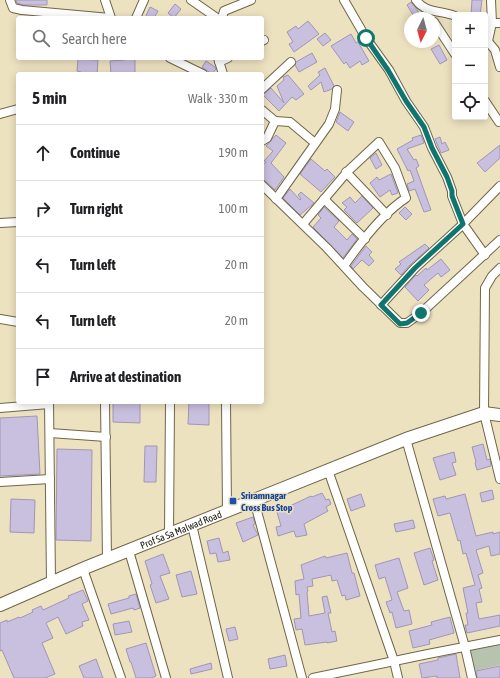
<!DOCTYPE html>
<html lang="en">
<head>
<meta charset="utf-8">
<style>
  body { margin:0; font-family:"Asap Condensed",sans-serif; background:#f6f6f6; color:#202124 }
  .controls { position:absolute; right:12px; top:12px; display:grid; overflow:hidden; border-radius:4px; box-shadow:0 2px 10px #0003 }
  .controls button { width:36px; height:36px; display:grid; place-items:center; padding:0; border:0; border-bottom:1px solid #e0e0e0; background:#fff; color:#202124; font:20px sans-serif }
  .compass { position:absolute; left:404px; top:12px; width:36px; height:36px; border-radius:50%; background:#fff; box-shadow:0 2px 10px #0003; rotate:186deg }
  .stop { position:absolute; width:12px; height:12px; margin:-9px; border:3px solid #0f766e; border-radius:50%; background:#fff }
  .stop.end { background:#0f766e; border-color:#fff; box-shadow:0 1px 4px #0008 }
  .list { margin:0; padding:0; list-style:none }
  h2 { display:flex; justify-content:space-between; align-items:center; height:52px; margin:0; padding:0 16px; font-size:17px }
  h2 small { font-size:13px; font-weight:400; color:#757577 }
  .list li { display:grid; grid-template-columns:26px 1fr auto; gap:12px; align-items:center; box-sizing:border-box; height:56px; padding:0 16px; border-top:1px solid #e0e0e0 }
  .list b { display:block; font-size:15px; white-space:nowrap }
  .list em { font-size:13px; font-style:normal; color:#757577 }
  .icon { flex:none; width:22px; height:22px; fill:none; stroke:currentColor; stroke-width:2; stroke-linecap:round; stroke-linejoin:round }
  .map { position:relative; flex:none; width:500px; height:678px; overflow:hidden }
  .search { position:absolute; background:#fff; box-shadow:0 2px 10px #0003; left:16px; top:16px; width:248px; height:44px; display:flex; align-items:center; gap:10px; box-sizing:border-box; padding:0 14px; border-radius:4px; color:#757577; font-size:15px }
  .panel { position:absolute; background:#fff; box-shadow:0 2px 10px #0003; left:16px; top:72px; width:248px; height:332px; border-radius:4px }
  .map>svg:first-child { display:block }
  .green { fill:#b7c3af }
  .building { fill:#c9bfdf; stroke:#a096b5 }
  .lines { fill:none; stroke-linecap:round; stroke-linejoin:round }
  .street-casing { stroke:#706648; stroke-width:10 }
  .secondary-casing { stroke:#706648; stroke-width:14 }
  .street { stroke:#fff; stroke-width:8 }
  .secondary { stroke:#fff; stroke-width:12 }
  .route { stroke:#0f766e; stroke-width:5 }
  .transit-dot { fill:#1a4fb4; stroke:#ede2c0; stroke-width:1.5 }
  .labels { text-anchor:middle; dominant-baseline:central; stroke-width:3; stroke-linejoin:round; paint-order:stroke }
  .transit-label { font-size:10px; font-weight:bold; fill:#164399; stroke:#ede2c0; text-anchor:start }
  .street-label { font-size:10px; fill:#181308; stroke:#ede2c0 }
</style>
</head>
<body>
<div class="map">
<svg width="500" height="678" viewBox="0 0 500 678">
  <rect width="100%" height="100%" fill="#ede2c0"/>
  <!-- green -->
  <path class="green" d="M 500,643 L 500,665 L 474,671 L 469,650 Z"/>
  <!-- building -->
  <g class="building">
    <path d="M 16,0 L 47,0 L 47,5 L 23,5 L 17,3 Z"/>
    <path d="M 472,0 L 482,0 L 480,15 L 471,15 Z"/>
    <path d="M 411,2 L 416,8 L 422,18 L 415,18 L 407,5 Z"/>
    <path d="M 175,4 L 181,9 L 174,18 L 168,13 Z"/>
    <path d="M 150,7 L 158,11 L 154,18 L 145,18 Z"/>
    <path d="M 308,21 L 319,34 L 294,52 L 289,44 L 293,42 L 287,32 L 296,26 L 298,29 Z"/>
    <path d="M 325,33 L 331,40 L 323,46 L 317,39 Z"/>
    <path d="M 351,34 L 356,43 L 358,42 L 369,61 L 362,65 L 360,61 L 350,68 L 346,62 L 344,64 L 331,46 Z"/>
    <path d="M 439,45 L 447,60 L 440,64 L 431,49 Z"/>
    <path d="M 312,53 L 317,62 L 299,72 L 295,65 L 296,62 Z"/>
    <path d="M 125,58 L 135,58 L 135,74 L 111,74 L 110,61 L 125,60 Z"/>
    <path d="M 78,59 L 98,60 L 97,74 L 81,74 L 81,72 L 77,71 Z"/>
    <path d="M 206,61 L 215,67 L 216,69 L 212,74 L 202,67 Z"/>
    <path d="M 325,68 L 334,86 L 332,89 L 324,92 L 321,82 L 311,90 L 308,86 L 320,75 L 318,72 Z"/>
    <path d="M 288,75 L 304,94 L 296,100 L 292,97 L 279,111 L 263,95 L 271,88 L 284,103 L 277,86 L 284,80 L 283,77 Z"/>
    <path d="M 340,112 L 354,122 L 348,131 L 336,122 Z"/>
    <path d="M 276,135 L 286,143 L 271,163 L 284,177 L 275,190 L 262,178 L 262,166 L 266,162 L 264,161 L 273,151 L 266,146 Z"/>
    <path d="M 421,135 L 424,143 L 407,149 L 414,160 L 416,159 L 419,166 L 416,168 L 431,210 L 424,212 L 415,189 L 409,191 L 407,184 L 414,181 L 410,170 L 408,171 L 397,149 L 413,140 L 412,138 Z"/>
    <path d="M 440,137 L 442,144 L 445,142 L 449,150 L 441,153 L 435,139 Z"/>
    <path d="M 500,145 L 500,158 L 485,172 L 477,163 Z"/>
    <path d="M 376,153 L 382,165 L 376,169 L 370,158 Z"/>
    <path d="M 311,159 L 325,171 L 327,169 L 335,177 L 321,192 L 300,174 Z"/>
    <path d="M 391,174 L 398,193 L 392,195 L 390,190 L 380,197 L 370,183 L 377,177 L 379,180 Z"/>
    <path d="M 290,189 L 300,200 L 301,199 L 298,195 L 301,192 L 314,203 L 300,215 L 283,198 Z"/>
    <path d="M 362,196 L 373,208 L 357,223 L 344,210 L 347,207 L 342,203 L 350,197 L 355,203 Z"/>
    <path d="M 324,207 L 339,221 L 334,227 L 347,240 L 352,234 L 357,239 L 343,258 L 313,227 L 321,218 L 318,215 Z"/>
    <path d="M 405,207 L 412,214 L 406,220 L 399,213 Z"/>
    <path d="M 425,244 L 429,248 L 410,265 L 401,275 L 395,269 L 401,264 L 399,262 Z"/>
    <path d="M 366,246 L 372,252 L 369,255 L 374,261 L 369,266 L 362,260 L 353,269 L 351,266 Z"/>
    <path d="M 441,259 L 450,270 L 441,277 L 438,273 L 424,285 L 429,290 L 418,301 L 405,287 L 416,275 L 417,276 L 426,268 L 427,270 Z"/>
    <path d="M 113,402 L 140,402 L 140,423 L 113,422 Z"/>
    <path d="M 189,402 L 209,402 L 209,425 L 188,424 Z"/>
    <path d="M 37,416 L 40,474 L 0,476 L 0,418 Z"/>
    <path d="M 483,444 L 487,460 L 490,459 L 491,466 L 477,470 L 475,463 L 476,462 L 472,447 Z"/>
    <path d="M 145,446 L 157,446 L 156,482 L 144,482 Z"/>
    <path d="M 57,449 L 92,450 L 91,541 L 56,540 Z"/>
    <path d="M 454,452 L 456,462 L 452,463 L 456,475 L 440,480 L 433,458 Z"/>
    <path d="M 492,490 L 494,499 L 482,502 L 480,493 Z"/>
    <path d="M 322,493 L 326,500 L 329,499 L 331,504 L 326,507 L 328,511 L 304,524 L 307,535 L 296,537 L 294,531 L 278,536 L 276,527 L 281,526 L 277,512 L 311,496 L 312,497 Z"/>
    <path d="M 361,494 L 365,506 L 351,511 L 347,499 Z"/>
    <path d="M 465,494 L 476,536 L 493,532 L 493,534 L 500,532 L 500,554 L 491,556 L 489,546 L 476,550 L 483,573 L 478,575 L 482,588 L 479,589 L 482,602 L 476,603 L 479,619 L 500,615 L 500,626 L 467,633 L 465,625 L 468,625 L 466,613 L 468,613 L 463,588 L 475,585 L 466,553 L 463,554 L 460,540 L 458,541 L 450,513 L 438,516 L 433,499 L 445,496 L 446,499 Z"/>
    <path d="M 11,499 L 35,500 L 34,533 L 10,532 Z"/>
    <path d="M 253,517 L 255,524 L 253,525 L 258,535 L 243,542 L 236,523 Z"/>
    <path d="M 413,520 L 415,528 L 396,532 L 394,524 Z"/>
    <path d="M 219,538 L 223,553 L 228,551 L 230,560 L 218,562 L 216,553 L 210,554 L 207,541 Z"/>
    <path d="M 430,548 L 434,560 L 432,561 L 438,580 L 424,585 L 414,553 Z"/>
    <path d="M 347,553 L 352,573 L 354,573 L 360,596 L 346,600 L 345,595 L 342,596 L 337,580 L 332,581 L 331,575 L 312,579 L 313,586 L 307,587 L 308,591 L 307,592 L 309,616 L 325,613 L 322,597 L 327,596 L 331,613 L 328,613 L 332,632 L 335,631 L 337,641 L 327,643 L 327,642 L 305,645 L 302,629 L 296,630 L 294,619 L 301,618 L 299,594 L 296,595 L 295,581 L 304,579 L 301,565 L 325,556 L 326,558 Z"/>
    <path d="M 163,554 L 170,573 L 160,576 L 169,599 L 156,603 L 150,585 L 152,584 L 145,561 Z"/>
    <path d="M 399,558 L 408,588 L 397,592 L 404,611 L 409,610 L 412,624 L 396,628 L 392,612 L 390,613 L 386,602 L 392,600 L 385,577 L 379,579 L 375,565 Z"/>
    <path d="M 191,571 L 197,594 L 182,597 L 176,575 Z"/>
    <path d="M 83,590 L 88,601 L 82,604 L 89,620 L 82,622 L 83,626 L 66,634 L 58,617 L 46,623 L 53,638 L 42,643 L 55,674 L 45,678 L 14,678 L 2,650 L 0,651 L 0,623 L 7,620 L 7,622 L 19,617 L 20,618 L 33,612 L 32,610 L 41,606 L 43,610 L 69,598 L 68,596 Z"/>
    <path d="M 136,594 L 140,608 L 134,610 L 133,608 L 111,614 L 108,604 L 129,598 L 129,596 Z"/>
    <path d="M 450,617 L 454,633 L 429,640 L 430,644 L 413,648 L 409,631 L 432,625 L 431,622 Z"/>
    <path d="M 129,621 L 132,632 L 115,635 L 113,624 Z"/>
    <path d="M 235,627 L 238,639 L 229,641 L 226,629 Z"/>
    <path d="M 146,643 L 156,676 L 151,678 L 136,678 L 131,662 L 130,662 L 126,649 Z"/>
    <path d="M 456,654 L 460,678 L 437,678 L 437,676 L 422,678 L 419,664 L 438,660 L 438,658 Z"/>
    <path d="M 285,655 L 287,666 L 270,669 L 268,659 Z"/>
    <path d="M 96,659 L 103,678 L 84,678 L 79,666 Z"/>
    <path d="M 211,663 L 212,669 L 191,674 L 190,669 Z"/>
    <path d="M 500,666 L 500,678 L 477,678 L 476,671 Z"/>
  </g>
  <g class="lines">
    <defs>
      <g id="street">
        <path d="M 10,0 L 13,8 L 22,10 L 110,18"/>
        <path d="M 105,0 L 111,18"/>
        <path d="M 191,0 L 217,18"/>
        <path d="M 344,0 L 366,38 L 389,70 L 406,101 L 424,127 L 432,148 L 447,177 L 452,191 L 452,196 L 463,224 L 485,255"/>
        <path d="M 416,0 C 426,14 441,10 455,16"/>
        <path d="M 136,18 L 144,0"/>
        <path d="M 222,18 L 224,11 L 251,0"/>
        <path d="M 434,22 L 455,54"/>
        <path d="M 492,23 L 500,23"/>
        <path d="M 485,38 L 495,50 L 500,67"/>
        <path d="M 262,41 L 264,40"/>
        <path d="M 488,41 L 492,23 L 491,0"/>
        <path d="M 170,58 L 203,74"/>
        <path d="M 218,58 L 223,74"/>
        <path d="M 219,62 L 228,58"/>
        <path d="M 262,89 L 291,62"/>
        <path d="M 485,101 L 499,122"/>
        <path d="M 262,110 L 275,121 L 267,138 L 262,141"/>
        <path d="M 0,114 L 18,109"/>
        <path d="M 275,121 L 290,122 L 315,143"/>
        <path d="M 346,172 L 387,215"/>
        <path d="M 262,185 L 327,248 L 363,287 L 400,323 L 407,323 L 421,313 L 500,240"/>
        <path d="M 276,199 L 329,124 L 335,109 L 337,90"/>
        <path d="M 324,199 L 365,239"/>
        <path d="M 0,223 L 18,222"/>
        <path d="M 303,224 L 348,171 L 379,142 L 395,168 L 406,198 C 383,213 360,243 344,266"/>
        <path d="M 500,268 L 492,276 L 485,288 L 484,413 L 500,479"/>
        <path d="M 381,305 L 415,268 L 460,227 L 500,186"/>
        <path d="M 0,319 L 18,322"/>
        <path d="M 49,402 L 51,583"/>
        <path d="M 105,402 L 107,559"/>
        <path d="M 226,402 L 227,511"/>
        <path d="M 0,408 L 49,404"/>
        <path d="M 50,433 L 106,437"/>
        <path d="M 406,439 L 465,647 L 472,678"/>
        <path d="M 328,470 L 394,661 L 398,678"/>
        <path d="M 0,482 L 50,479"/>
        <path d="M 254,500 L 302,678"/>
        <path d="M 192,525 L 228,678"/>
        <path d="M 169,534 L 170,402"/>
        <path d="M 129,551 L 166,678"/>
        <path d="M 83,569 L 121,678"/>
        <path d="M 313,678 L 428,654 L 500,640"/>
      </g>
      <g id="secondary">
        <path id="s1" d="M 0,605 L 87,567 L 406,439 L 484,413 L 500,415"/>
      </g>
    </defs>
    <!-- street casing -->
    <use href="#street" class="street-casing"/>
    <!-- secondary casing -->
    <use href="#secondary" class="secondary-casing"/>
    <!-- street -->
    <use href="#street" class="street"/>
    <!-- secondary -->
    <use href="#secondary" class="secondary"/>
  </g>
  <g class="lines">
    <!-- route -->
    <path class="route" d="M 366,38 L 388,70 L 406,101 L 424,127 L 432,148 L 447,177 L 452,191 L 452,196 L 463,224 L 415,268 L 381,305 L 400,324 L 407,323 L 421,313"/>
  </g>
  <!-- markers -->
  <rect class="transit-dot" x="229" y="497" width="8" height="8" rx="2"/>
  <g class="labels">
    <!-- transit labels -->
    <g class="transit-label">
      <text x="241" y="495">Sriramnagar<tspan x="241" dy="12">Cross Bus Stop</tspan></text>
    </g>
    <!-- street labels -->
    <g class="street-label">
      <text stroke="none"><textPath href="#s1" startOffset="196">Prof Sa Sa Malwad Road</textPath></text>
    </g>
  </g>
</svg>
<div class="controls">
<button>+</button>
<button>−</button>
<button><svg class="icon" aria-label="locate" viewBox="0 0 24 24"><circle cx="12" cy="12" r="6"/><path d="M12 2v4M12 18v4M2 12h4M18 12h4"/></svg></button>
</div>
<svg class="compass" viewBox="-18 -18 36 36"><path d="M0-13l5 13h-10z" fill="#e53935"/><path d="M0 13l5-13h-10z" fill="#757577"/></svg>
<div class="stop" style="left:366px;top:38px"></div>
<div class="stop end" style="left:421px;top:313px"></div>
<div class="search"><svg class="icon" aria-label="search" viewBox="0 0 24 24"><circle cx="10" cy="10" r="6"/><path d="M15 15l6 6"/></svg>Search here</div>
<section class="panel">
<h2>5 min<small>Walk · 330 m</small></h2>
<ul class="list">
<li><svg class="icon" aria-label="ahead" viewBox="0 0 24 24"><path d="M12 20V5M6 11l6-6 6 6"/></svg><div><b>Continue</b></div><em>190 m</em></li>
<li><svg class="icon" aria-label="right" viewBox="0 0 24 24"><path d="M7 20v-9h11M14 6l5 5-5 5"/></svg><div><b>Turn right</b></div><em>100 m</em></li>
<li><svg class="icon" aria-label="left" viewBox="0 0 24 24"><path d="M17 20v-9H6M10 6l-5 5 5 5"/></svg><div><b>Turn left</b></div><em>20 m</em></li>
<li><svg class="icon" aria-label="left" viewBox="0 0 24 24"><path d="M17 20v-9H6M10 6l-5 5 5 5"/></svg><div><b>Turn left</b></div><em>20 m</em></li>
<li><svg class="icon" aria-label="arrive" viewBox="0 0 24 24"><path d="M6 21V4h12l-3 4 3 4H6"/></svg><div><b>Arrive at destination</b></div></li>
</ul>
</section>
</div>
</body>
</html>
